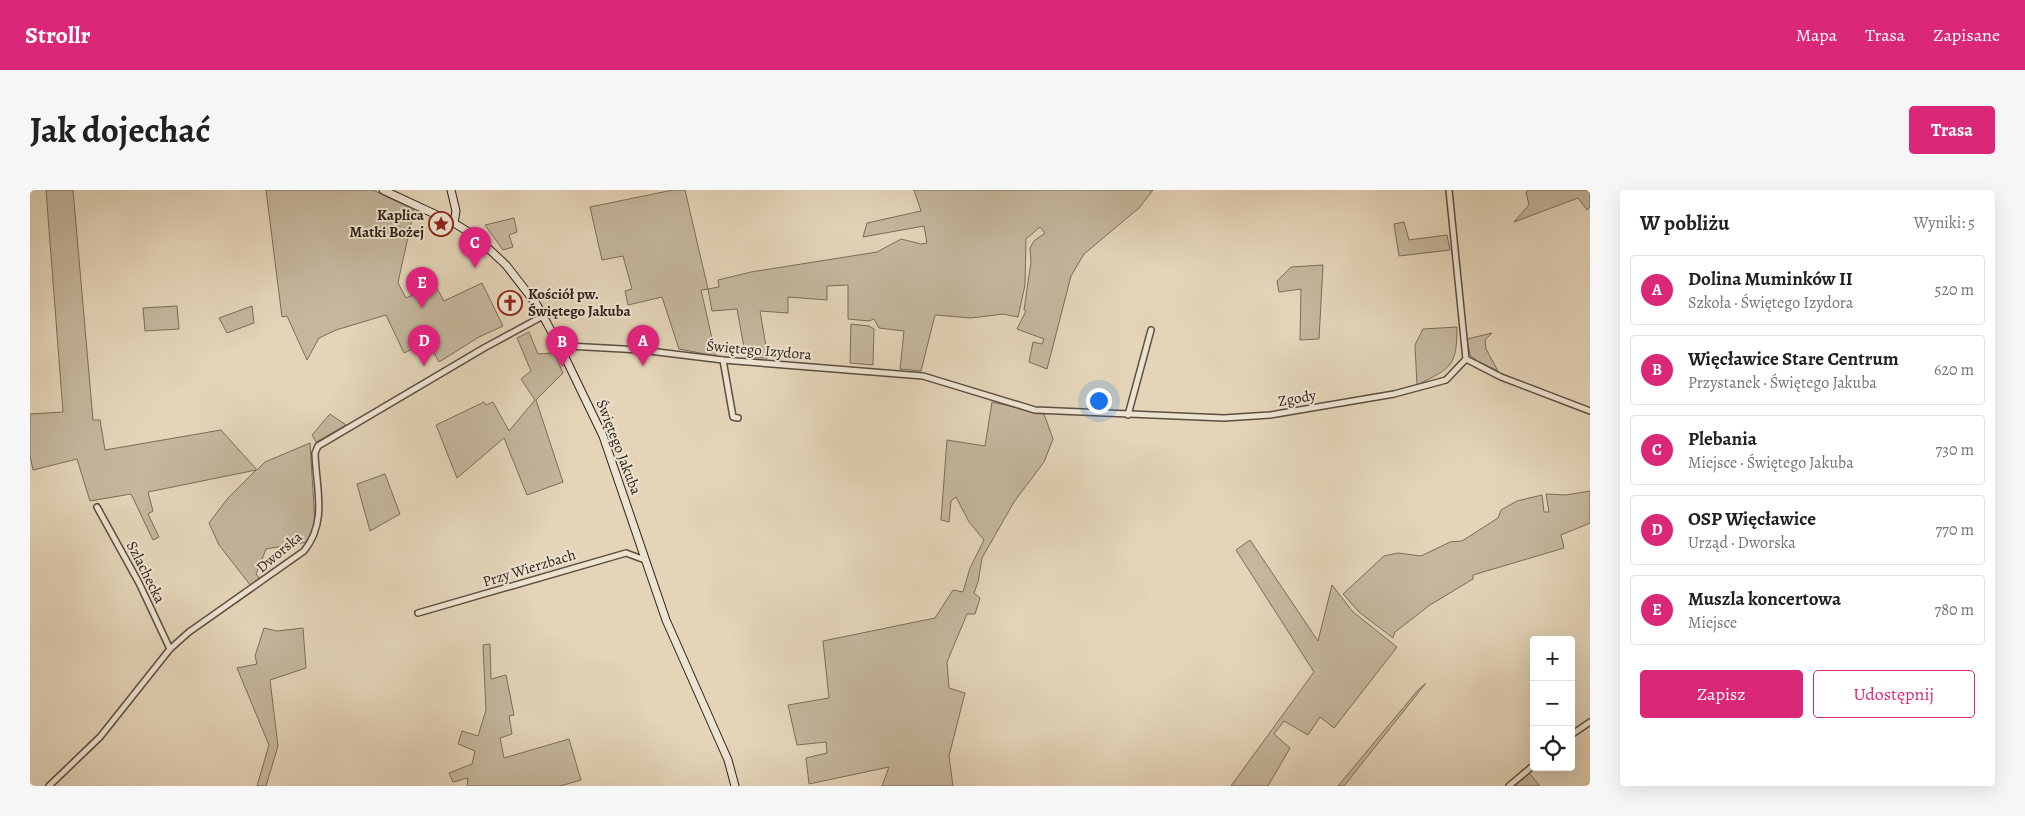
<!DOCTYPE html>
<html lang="pl">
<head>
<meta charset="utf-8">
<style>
  body { margin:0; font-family:Alegreya,serif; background:#f6f6f6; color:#202124 }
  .controls { position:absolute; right:15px; bottom:15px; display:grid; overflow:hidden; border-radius:5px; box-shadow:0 5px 20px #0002 }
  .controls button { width:45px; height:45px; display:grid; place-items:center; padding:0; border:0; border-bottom:1px solid #e0e0e0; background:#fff; color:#202124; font:25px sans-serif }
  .you { position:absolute; left:1068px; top:210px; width:18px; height:18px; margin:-12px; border:4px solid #fff; border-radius:50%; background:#1a73e8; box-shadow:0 0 0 8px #1a73e833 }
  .badge { display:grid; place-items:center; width:32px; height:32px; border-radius:50%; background:#db2777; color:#fff; font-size:16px; font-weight:700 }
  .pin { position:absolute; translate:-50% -41px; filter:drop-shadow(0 1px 2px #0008) }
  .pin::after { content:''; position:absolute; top:26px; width:18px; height:15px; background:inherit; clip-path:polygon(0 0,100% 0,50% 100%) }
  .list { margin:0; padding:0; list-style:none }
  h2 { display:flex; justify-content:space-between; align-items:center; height:65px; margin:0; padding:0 20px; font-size:21px }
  h2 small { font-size:16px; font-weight:400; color:#757577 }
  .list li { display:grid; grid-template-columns:32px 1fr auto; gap:15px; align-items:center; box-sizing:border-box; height:70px; margin:0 10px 10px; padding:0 10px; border:1px solid #e0e0e0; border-radius:5px }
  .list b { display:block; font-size:19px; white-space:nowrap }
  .list p { margin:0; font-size:16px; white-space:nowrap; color:#757577 }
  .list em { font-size:16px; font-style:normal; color:#757577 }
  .actions { display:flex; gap:10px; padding:15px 20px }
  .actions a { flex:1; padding:11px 0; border:1px solid #db2777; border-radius:5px; text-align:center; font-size:18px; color:#db2777 }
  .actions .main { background:#db2777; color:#fff }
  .icon { flex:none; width:28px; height:28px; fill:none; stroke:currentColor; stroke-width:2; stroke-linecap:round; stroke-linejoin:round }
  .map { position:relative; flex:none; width:1560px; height:596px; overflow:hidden; border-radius:5px }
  header { display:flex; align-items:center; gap:30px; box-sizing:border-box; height:70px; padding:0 25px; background:#db2777; color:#fff }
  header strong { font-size:24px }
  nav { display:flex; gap:28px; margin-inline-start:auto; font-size:18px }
  .intro { display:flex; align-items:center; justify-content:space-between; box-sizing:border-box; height:120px; padding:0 30px }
  h1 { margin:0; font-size:35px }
  .button { padding:12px 22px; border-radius:5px; background:#db2777; color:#fff; font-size:18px; font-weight:700 }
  main { display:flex; gap:30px; padding:0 30px }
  aside { flex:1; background:#fff; border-radius:5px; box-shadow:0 5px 20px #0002 }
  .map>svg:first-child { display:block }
  .green { fill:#c5b69d; stroke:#7a6c5a }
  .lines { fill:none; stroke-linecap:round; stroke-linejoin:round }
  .street-casing { stroke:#5c4e40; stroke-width:8 }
  .secondary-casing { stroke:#2f2118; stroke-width:9 }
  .street { stroke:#ede3d1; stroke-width:5 }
  .secondary { stroke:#ede3d1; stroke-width:7 }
  .labels { text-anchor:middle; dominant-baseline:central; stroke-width:4; stroke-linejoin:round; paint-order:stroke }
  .poi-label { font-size:15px; font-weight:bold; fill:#2f2118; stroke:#ede3d1; text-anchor:end }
  .street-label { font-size:15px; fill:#2f2118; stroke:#ede3d1 }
</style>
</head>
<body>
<header>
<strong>Strollr</strong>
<nav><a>Mapa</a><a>Trasa</a><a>Zapisane</a></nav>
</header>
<div class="intro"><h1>Jak dojechać</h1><a class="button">Trasa</a></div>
<main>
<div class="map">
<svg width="1560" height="596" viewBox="0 0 1560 596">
  <rect width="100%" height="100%" fill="#e4d4b8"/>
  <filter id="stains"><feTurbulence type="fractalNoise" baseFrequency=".004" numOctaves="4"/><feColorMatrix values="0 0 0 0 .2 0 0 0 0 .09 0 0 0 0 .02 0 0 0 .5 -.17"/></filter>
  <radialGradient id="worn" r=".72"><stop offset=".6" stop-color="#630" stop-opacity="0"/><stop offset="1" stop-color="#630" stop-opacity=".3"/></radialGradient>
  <!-- green -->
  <g class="green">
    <path d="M 16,0 L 43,0 L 63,230 L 70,230 L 75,260 L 191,240 L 227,280 L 235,272 L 280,253 L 285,334 L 278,352 L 236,359 L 226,384 L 230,389 L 221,396 L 189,355 L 179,333 L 198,308 L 226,280 L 118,302 L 123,321 L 118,324 L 129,347 L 123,350 L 101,304 L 60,311 L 47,269 L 3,280 L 0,266 L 0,224 L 33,222 Z"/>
    <path d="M 236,0 L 343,0 L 384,20 L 369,88 L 368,93 L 376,108 L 405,95 L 414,111 L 452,93 L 473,136 L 449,147 L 409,172 L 398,152 L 374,163 L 356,125 L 306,140 L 289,148 L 277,170 L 257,126 L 252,127 Z"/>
    <path d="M 643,0 L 655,0 L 678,99 L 689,97 L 688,90 L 721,82 L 847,62 L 871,49 L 891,54 L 897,53 L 894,36 L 833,47 L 837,33 L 891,21 L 884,0 L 1123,0 L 1109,18 L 1054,64 L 1041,86 L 1017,179 L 999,172 L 1003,152 L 1012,154 L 1014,149 L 987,139 L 996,121 L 994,120 L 1001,72 L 1000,58 L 1004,51 L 1015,43 L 1010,37 L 996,49 L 995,95 L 988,127 L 973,124 L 941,128 L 905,125 L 891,181 L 870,179 L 874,141 L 849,138 L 844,129 L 839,131 L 818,129 L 818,95 L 797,96 L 797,110 L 758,107 L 758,123 L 730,121 L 738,168 L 716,168 L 707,119 L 682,121 L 678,99 L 671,100 L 686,166 L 649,159 L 632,107 L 598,115 L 595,101 L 602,99 L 593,66 L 572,70 L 560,17 Z"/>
    <path d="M 1498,0 L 1560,0 L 1560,17 L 1557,20 L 1548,8 L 1484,32 L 1499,15 L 1496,2 Z"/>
    <path d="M 484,28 L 487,42 L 479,45 L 483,57 L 473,60 L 455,35 Z"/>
    <path d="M 1374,32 L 1379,50 L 1417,45 L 1420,60 L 1369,66 L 1364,34 Z"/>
    <path d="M 1293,75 L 1289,149 L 1270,150 L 1271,99 L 1249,102 L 1247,91 L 1261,77 Z"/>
    <path d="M 147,116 L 149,139 L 115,141 L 113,118 Z"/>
    <path d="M 222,116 L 224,133 L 197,143 L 189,128 Z"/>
    <path d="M 821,134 L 839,136 L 844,139 L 843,175 L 820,173 Z"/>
    <path d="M 1427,137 C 1427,177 1421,178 1387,195 L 1385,155 L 1393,139 Z"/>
    <path d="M 499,142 L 508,164 L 524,163 L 533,183 L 506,210 L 533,292 L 497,305 L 474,248 L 427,288 L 406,235 L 454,212 L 456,215 L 463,212 L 479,241 L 505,210 L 491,189 L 501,181 L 487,148 Z"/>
    <path d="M 1462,143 L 1455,150 L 1456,159 L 1468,181 L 1447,171 L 1440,165 L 1437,149 Z"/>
    <path d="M 962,212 L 1014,224 L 1023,249 L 1014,272 L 984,312 L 952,368 L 948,392 L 944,403 L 950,408 L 945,424 L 937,424 L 917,472 L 919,498 L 935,503 L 919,566 L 923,596 L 852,596 L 859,577 L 779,594 L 776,568 L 797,563 L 796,552 L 767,555 L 758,515 L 799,508 L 793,451 L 905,428 L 923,400 L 933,402 L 940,378 L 954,350 L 939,332 L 926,307 L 921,311 L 919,332 L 911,330 L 917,250 L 955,256 Z"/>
    <path d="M 300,224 L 316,235 L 286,252 L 282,245 Z"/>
    <path d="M 355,284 L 370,324 L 340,341 L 327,294 Z"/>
    <path d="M 1560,301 L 1560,333 L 1531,345 L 1534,358 L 1443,385 L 1443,389 L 1400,415 L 1365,442 L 1363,448 L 1329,422 L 1313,404 L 1354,366 L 1368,363 L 1391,366 L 1420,352 L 1432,351 L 1468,328 L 1471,320 L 1487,311 L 1512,305 L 1514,322 L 1519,322 L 1516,304 L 1536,305 Z"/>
    <path d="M 1220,350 L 1288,451 L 1302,395 L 1323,422 L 1367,457 L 1304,538 L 1290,527 L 1278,545 L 1254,531 L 1244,544 L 1260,558 L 1238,596 L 1201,596 L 1284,482 L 1206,360 Z"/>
    <path d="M 234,438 L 247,441 L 273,438 L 276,478 L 240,490 L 248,556 L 236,596 L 227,596 L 239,555 L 207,478 L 227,474 L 225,466 Z"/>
    <path d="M 460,454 L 461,489 L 476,485 L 484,525 L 479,526 L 482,544 L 470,548 L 474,568 L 539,549 L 551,590 L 530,596 L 437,596 L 438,588 L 423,592 L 419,583 L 442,574 L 445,561 L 428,554 L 432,541 L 448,546 L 456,520 L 453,455 Z"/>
    <path d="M 1396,493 L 1314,596 L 1308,596 L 1388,500 Z"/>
    <path d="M 1499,583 L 1510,596 L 1484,596 Z"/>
  </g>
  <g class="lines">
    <defs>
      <g id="street">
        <path d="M 531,159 L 538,156 L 611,160 L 693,170 L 893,186 L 1005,220 L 1194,228 L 1240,225 L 1364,204 L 1416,190 L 1436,169 L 1419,0"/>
        <path d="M 1436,169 L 1471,187 L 1560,221"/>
        <path d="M 693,170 L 703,227 L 708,228"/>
        <path d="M 1098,225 L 1121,140"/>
        <path d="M 67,317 L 109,393 L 140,459"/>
        <path d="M 388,423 L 596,363 L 615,370"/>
        <path d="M 1541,545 L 1560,532"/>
        <path d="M 19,596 L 70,547 L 140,459 L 159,442 L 274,361 C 298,331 286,299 285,263 L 288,256 L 454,158 L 513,126"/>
        <path d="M 1479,596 L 1504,575"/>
      </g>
      <g id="secondary">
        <path d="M 353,0 L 424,33 L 445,46 L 476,75 L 507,115 L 531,159 L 573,246 L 636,430 L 698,570 L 705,596"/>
        <path d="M 421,0 L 426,21 L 424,33"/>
      </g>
    </defs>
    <!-- street casing -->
    <use href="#street" class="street-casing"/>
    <!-- secondary casing -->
    <use href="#secondary" class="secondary-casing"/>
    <!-- street -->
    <use href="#street" class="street"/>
    <!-- secondary -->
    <use href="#secondary" class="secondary"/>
  </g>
  <!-- icons -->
  <defs>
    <symbol id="sight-ring" viewBox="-11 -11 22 22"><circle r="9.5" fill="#ede3d1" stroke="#8f2418" stroke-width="1.5"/><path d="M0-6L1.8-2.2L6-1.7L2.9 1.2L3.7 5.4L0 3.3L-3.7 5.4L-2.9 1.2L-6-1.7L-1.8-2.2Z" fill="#8f2418"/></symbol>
    <symbol id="church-ring" viewBox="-11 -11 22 22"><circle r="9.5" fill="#ede3d1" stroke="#8f2418" stroke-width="1.5"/><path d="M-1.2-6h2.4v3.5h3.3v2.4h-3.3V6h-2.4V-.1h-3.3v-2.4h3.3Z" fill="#8f2418"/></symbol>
  </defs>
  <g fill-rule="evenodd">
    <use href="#sight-ring" x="397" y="20" width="28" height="28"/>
    <use href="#church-ring" x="466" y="99" width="28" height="28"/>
  </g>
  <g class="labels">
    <!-- poi labels -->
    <g class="poi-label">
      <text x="394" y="25">Kaplica<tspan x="394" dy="17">Matki Bożej</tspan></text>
      <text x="498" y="104" text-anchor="start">Kościół pw.<tspan x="498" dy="17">Świętego Jakuba</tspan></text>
    </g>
    <!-- street labels -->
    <g class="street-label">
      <text transform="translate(729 160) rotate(5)">Świętego Izydora</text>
      <text transform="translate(1267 208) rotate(-10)">Zgody</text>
      <text transform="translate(589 257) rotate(69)">Świętego Jakuba</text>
      <text transform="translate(249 362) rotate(-40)">Dworska</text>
      <text transform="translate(499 378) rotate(-17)">Przy Wierzbach</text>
      <text transform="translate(116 382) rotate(63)">Szlachecka</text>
    </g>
  </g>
  <rect width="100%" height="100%" filter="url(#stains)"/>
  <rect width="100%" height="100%" fill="url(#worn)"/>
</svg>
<div class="controls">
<button>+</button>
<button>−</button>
<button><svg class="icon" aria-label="locate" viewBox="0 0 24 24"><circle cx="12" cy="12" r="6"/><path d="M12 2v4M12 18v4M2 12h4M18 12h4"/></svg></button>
</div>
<div class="you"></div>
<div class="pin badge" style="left:613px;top:176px">A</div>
<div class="pin badge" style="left:532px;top:177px">B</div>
<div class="pin badge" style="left:445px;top:78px">C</div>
<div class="pin badge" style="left:394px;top:176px">D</div>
<div class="pin badge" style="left:392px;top:118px">E</div>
</div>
<aside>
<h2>W pobliżu<small>Wyniki: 5</small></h2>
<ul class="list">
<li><span class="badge">A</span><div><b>Dolina Muminków II</b><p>Szkoła · Świętego Izydora</p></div><em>520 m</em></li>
<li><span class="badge">B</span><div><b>Więcławice Stare Centrum</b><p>Przystanek · Świętego Jakuba</p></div><em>620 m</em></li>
<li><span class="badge">C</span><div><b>Plebania</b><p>Miejsce · Świętego Jakuba</p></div><em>730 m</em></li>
<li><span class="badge">D</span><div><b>OSP Więcławice</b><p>Urząd · Dworska</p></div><em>770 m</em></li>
<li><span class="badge">E</span><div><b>Muszla koncertowa</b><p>Miejsce</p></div><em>780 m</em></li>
</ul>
<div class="actions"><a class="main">Zapisz</a><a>Udostępnij</a></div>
</aside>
</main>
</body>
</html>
